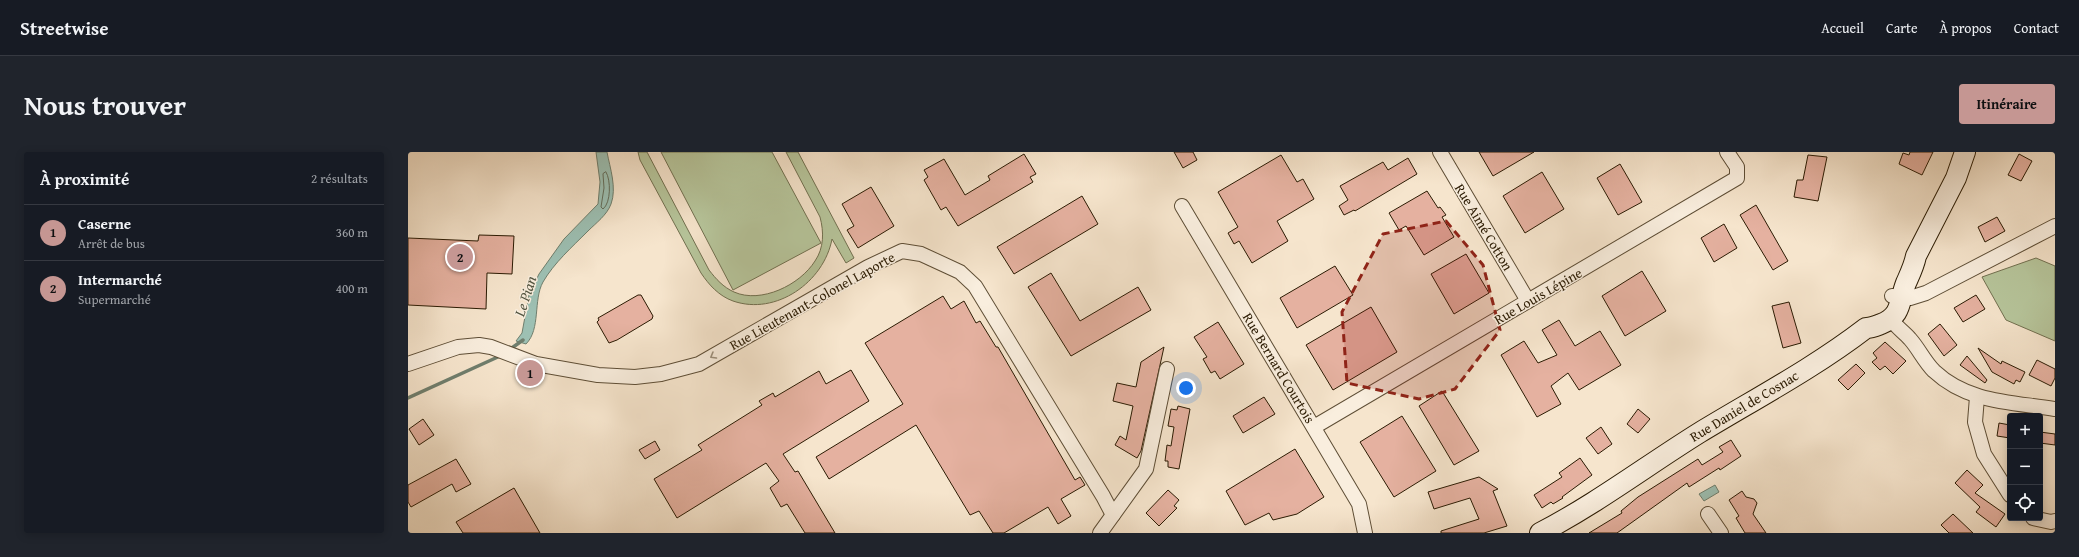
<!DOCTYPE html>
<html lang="fr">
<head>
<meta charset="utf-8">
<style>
  body { margin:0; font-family:"Gentium Book Plus",serif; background:#20242c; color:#f1f3f6 }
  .controls { position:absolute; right:12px; bottom:12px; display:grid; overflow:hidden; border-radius:4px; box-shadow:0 2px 10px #0003 }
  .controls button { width:36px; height:36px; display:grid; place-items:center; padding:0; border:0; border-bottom:1px solid #363941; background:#171b24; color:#f1f3f6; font:20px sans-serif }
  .you { position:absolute; left:778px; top:236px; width:14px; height:14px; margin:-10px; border:3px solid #fff; border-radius:50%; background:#1a73e8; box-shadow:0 0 0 6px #1a73e833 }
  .badge { display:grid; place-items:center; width:26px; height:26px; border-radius:50%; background:#c59692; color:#111; font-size:13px; font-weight:700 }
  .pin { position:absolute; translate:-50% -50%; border:2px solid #fff; box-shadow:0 1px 4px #0006 }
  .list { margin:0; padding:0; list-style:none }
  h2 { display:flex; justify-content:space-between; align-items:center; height:52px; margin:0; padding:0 16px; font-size:17px }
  h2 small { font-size:13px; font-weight:400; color:#9ea1a6 }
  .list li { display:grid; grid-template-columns:26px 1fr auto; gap:12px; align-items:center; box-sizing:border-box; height:56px; padding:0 16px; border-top:1px solid #363941 }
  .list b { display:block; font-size:15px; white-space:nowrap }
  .list p { margin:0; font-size:13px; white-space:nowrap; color:#9ea1a6 }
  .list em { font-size:13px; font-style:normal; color:#9ea1a6 }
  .icon { flex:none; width:22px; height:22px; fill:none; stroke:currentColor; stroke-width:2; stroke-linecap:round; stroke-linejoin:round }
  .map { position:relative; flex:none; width:1647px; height:381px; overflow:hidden; border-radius:4px }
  header { display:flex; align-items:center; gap:24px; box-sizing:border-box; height:56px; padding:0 20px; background:#171b24; border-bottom:1px solid #363941 }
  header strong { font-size:19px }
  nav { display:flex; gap:22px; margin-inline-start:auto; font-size:14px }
  .intro { display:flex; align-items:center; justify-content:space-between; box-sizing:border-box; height:96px; padding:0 24px }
  h1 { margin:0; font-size:28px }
  .button { padding:10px 18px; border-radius:4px; background:#c59692; color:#111; font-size:14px; font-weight:700 }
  main { display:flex; gap:24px; padding:0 24px }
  aside { flex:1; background:#171b24; border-radius:4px; box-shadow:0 2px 10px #0003 }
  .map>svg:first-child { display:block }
  .green { fill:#b7c69c; stroke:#717050 }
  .water { fill:#9dc0b3; stroke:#6f7e6d }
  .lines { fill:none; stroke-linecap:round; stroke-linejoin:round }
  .shore { stroke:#646e5b; stroke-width:1 }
  .stream { stroke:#6f7e6d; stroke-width:3.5 }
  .building { fill:#e5b1a0; stroke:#2b1b03 }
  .street-casing { stroke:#5e4e36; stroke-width:16 }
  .secondary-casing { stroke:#2b1b03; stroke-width:22 }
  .street { stroke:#f9eede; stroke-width:14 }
  .secondary { stroke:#f9eede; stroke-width:20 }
  .oneway { stroke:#9c8f7b }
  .marked { fill:#8f2418; fill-opacity:0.2; stroke:#8f2418; stroke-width:3; stroke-dasharray:8 5; stroke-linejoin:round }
  .labels { text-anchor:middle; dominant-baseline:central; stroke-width:3; stroke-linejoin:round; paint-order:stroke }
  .street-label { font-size:14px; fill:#2b1b03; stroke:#f9eede }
  .water-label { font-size:15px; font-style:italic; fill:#535541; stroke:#f9eede }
</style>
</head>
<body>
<header>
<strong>Streetwise</strong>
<nav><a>Accueil</a><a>Carte</a><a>À propos</a><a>Contact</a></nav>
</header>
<div class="intro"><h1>Nous trouver</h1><a class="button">Itinéraire</a></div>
<main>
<aside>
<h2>À proximité<small>2 résultats</small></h2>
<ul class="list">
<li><span class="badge">1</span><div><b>Caserne</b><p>Arrêt de bus</p></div><em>360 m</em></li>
<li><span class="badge">2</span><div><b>Intermarché</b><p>Supermarché</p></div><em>400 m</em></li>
</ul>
</aside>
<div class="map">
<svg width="1647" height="381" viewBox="0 0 1647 381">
  <rect width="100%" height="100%" fill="#f6e5cd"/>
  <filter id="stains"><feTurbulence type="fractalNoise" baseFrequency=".005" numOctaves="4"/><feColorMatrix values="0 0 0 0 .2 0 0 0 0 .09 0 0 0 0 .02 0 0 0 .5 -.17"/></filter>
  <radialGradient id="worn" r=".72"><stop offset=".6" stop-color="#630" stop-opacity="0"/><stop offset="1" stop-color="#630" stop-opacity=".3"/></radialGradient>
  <!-- green -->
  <g class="green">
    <path d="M 230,0 L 239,0 L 301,118 C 308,127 315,135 326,140 C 353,152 392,133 407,109 C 416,96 416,80 412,65 L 378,0 L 390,0 L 446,106 L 438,111 L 424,87 C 416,130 368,164 325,149 C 311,144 301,133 293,121 L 232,8 Z"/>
    <path d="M 253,0 L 364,0 L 413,91 L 325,138 Z"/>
    <path d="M 1628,106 L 1647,114 L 1647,189 L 1598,168 L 1574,125 Z"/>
  </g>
  <!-- water -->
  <g class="water">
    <path d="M 188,0 L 199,0 C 202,16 209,36 203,52 C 199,63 188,71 180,79 C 164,95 146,111 135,130 C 125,148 133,177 118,192 L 108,189 L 114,181 L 121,143 L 131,122 L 156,87 L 190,52 L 192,30 Z"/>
    <path d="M 1307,333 L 1311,340 L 1296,349 L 1291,342 Z"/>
  </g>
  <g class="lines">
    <!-- shore -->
    <path class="shore" d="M 198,20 C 203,28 203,51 195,57 L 193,55 L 196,36 L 195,22 Z"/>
    <!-- stream -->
    <g class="stream">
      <path d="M 101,198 L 115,188"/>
      <path d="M 0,246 L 92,204"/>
    </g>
  </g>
  <!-- building -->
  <g class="building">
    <path d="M 766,0 L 785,0 L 789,8 L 775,16 Z"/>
    <path d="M 1071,0 L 1126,0 L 1085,24 Z"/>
    <path d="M 1502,0 L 1525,0 L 1514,23 L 1491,12 L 1495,1 L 1501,3 Z"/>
    <path d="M 616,2 L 628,22 L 622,25 L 625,30 L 550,74 L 538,55 L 533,58 L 516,28 L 520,25 L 516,18 L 536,7 L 557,43 L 582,28 L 580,24 Z"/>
    <path d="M 1611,2 L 1624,9 L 1613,29 L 1600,23 Z"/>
    <path d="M 873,3 L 889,30 L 895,27 L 906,47 L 869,69 L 880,89 L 844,111 L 831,89 L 826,92 L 820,81 L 830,75 L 810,40 Z"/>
    <path d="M 1400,3 L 1419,5 L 1410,49 L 1386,45 L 1389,28 L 1395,28 Z"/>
    <path d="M 1000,6 L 1009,22 L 947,59 L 946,58 L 936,63 L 931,54 L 940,48 L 932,34 L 975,10 L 980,18 Z"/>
    <path d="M 1212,12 L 1234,50 L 1210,63 L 1189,26 Z"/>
    <path d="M 1134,20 L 1156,57 L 1117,81 L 1095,44 Z"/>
    <path d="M 463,35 L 486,74 L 450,96 L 439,78 L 446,74 L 434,52 Z"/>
    <path d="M 1019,39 L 1030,56 L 1032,55 L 1038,63 L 1034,65 L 1046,85 L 1016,103 L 998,74 L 991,78 L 981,61 Z"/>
    <path d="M 674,44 L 690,72 L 606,122 L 589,95 Z"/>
    <path d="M 1348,53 L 1380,109 L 1365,118 L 1332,63 Z"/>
    <path d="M 1589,65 L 1597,79 L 1577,90 L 1570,75 Z"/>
    <path d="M 1316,72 L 1329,96 L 1306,110 L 1293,86 Z"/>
    <path d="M 71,83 L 106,84 L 104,122 L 79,121 L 78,157 L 0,153 L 0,86 L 70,89 Z"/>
    <path d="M 1058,102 L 1081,141 L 1046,162 L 1023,122 Z"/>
    <path d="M 927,114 L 945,143 L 889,176 L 872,146 Z"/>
    <path d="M 1234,119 L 1258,159 L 1217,184 L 1194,144 Z"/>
    <path d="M 643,121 L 672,169 L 730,135 L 743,158 L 663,204 L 620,135 Z"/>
    <path d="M 230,143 L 233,143 L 245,164 L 244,167 L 209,188 L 201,191 L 189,170 L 191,168 L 190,166 Z"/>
    <path d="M 1568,143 L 1577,157 L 1555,170 L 1546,156 Z"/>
    <path d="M 535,144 L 543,157 L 556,149 L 568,171 L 572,169 L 588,195 L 590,195 L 667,328 L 672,325 L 677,333 L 653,347 L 663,364 L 650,372 L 640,355 L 596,381 L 585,381 L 571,359 L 562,363 L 508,273 L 421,327 L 408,305 L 495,252 L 457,191 Z"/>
    <path d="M 1381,150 L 1393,191 L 1375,196 L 1364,154 Z"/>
    <path d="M 963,155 L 989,200 L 925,238 L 898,193 Z"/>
    <path d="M 1151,168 L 1167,194 L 1192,179 L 1213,213 L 1171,238 L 1160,221 L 1143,234 L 1153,252 L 1129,265 L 1093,203 L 1116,189 L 1130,211 L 1149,203 L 1134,178 Z"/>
    <path d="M 810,170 L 836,212 L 812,227 L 807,219 L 803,221 L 795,207 L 799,205 L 786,185 Z"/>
    <path d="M 1532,172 L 1549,193 L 1536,204 L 1520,182 Z"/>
    <path d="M 1477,190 L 1498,209 L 1485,222 L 1477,214 L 1472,218 L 1464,210 L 1469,206 L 1465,201 Z"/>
    <path d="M 756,195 L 733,299 L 729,306 L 707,293 L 712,284 L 718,288 L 725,254 L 705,249 L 709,231 L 728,235 L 733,210 Z"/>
    <path d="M 1570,196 L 1593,212 L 1594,209 L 1617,220 L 1612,230 L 1608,228 L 1606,232 L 1584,220 Z"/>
    <path d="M 1559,204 L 1579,228 L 1577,231 L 1552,213 Z"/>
    <path d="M 1629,208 L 1647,217 L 1647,226 L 1643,234 L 1621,223 Z"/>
    <path d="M 1448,212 L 1457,221 L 1440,238 L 1430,228 Z"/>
    <path d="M 443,218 L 461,249 L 375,302 L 387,320 L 390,319 L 427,381 L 397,381 L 379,352 L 373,355 L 362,336 L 371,329 L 358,311 L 269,366 L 246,327 L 294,298 L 290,293 L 354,253 L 351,249 L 365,241 L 367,245 L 411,219 L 418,232 Z"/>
    <path d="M 1034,239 L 1071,299 L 1046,313 L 1011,254 Z"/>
    <path d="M 856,245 L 867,262 L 835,281 L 825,264 Z"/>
    <path d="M 770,254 L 782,257 L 771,317 L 760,315 L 760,309 L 757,309 L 759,293 L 763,294 L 766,275 L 760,274 L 763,257 L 769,258 Z"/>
    <path d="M 1230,257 L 1242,267 L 1230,281 L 1219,272 Z"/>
    <path d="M 994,264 L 1028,319 L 986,345 L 952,290 Z"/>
    <path d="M 15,267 L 26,283 L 11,293 L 1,277 Z"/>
    <path d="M 1591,271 L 1602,273 L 1602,286 L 1589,284 Z"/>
    <path d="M 1193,275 L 1204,292 L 1190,302 L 1178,286 Z"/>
    <path d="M 1632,280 L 1647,282 L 1647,293 L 1632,291 Z"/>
    <path d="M 1323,288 L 1333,304 L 1312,318 L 1311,316 L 1281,335 L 1279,331 L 1209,381 L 1181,381 L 1214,361 L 1213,359 L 1230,345 L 1290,307 L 1294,313 L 1315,300 L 1311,295 Z"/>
    <path d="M 247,289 L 252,298 L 237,307 L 231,298 Z"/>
    <path d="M 887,297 L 916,345 L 889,362 L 865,368 L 861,361 L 837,373 L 818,339 Z"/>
    <path d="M 1172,306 L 1184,323 L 1154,345 L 1155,346 L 1145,352 L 1143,350 L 1134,356 L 1126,343 L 1154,325 L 1151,321 Z"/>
    <path d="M 48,307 L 63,332 L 48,340 L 44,332 L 3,355 L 0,350 L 0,333 Z"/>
    <path d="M 1559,318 L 1575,333 L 1567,341 L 1597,362 L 1588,375 L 1568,360 L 1572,355 L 1547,331 Z"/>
    <path d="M 1071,325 L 1090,337 L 1085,339 L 1099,374 L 1076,381 L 1033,381 L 1033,379 L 1071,367 L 1062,346 L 1026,357 L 1020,340 Z"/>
    <path d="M 106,336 L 132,381 L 55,381 L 48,370 Z"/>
    <path d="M 760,338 L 771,348 L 766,354 L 769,356 L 751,374 L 738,361 Z"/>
    <path d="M 1334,339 L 1338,345 L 1346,347 L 1349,351 L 1345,362 L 1358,381 L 1337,381 L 1328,366 L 1331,364 L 1321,348 Z"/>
    <path d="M 1545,362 L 1565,381 L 1541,381 L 1533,373 Z"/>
  </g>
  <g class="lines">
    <defs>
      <g id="street">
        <path d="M 1032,0 L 1120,149"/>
        <path d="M 774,54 L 951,352 L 957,381"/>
        <path d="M 1484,144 L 1502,146 L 1518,141 L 1647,74"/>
        <path d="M 1483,167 C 1488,175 1496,180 1502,187 C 1511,197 1516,209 1526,219 C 1560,251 1604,250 1647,257"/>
        <path d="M 0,212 L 50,195 L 71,193 L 83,195 L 128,212 L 190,223 L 227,225 L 253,222 L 291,212 L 460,115 L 494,99 L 513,102 L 552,120 L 567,134 L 695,344 L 705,363"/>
        <path d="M 1569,245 L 1567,270 L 1576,302 L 1602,343"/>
        <path d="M 906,275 L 1329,26 L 1329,15 L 1319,0"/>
        <path d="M 1300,362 L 1313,381"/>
        <path d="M 1625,366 L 1643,370 L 1647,369"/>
        <path d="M 692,381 L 738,317 L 759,217"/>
      </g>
      <path id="secondary" d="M 1132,381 C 1188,352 1238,314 1291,281 C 1347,247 1406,216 1458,176 C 1464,176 1468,174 1473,172 C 1494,164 1491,149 1498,131 C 1502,122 1506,114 1508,104 L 1548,26 L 1557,0"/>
    </defs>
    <!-- street casing -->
    <use href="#street" class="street-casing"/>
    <!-- secondary casing -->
    <use href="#secondary" class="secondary-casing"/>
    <!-- street -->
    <use href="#street" class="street"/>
    <!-- secondary -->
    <use href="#secondary" class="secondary"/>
  </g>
  <!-- one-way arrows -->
  <defs><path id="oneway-chevron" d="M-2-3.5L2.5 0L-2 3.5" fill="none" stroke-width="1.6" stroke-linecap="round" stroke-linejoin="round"/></defs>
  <use class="oneway" href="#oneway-chevron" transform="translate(305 204) rotate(150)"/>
  <!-- marked area -->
  <path class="marked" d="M 1038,69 L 1075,113 L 1092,178 L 1047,237 L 1011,247 L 939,231 L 934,160 L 975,82 Z"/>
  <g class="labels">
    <!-- street labels -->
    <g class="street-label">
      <text transform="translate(1076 75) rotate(59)">Rue Aimé Cotton</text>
      <text transform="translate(1130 144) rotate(-30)">Rue Louis Lépine</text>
      <text transform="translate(404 149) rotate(-29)">Rue Lieutenant-Colonel Laporte</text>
      <text transform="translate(871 216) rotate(59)">Rue Bernard Courtois</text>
      <text transform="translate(1336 254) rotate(-31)">Rue Daniel de Cosnac</text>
    </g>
    <!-- water labels -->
    <g class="water-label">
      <text transform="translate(117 144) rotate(-72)">Le Pian</text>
    </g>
  </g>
  <rect width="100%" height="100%" filter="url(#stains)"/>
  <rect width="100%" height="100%" fill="url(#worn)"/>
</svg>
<div class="controls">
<button>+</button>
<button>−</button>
<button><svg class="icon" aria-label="locate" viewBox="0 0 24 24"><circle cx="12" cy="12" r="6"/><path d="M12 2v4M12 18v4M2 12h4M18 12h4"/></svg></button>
</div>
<div class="you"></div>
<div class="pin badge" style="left:122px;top:221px">1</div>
<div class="pin badge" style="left:52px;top:105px">2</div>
</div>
</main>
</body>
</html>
